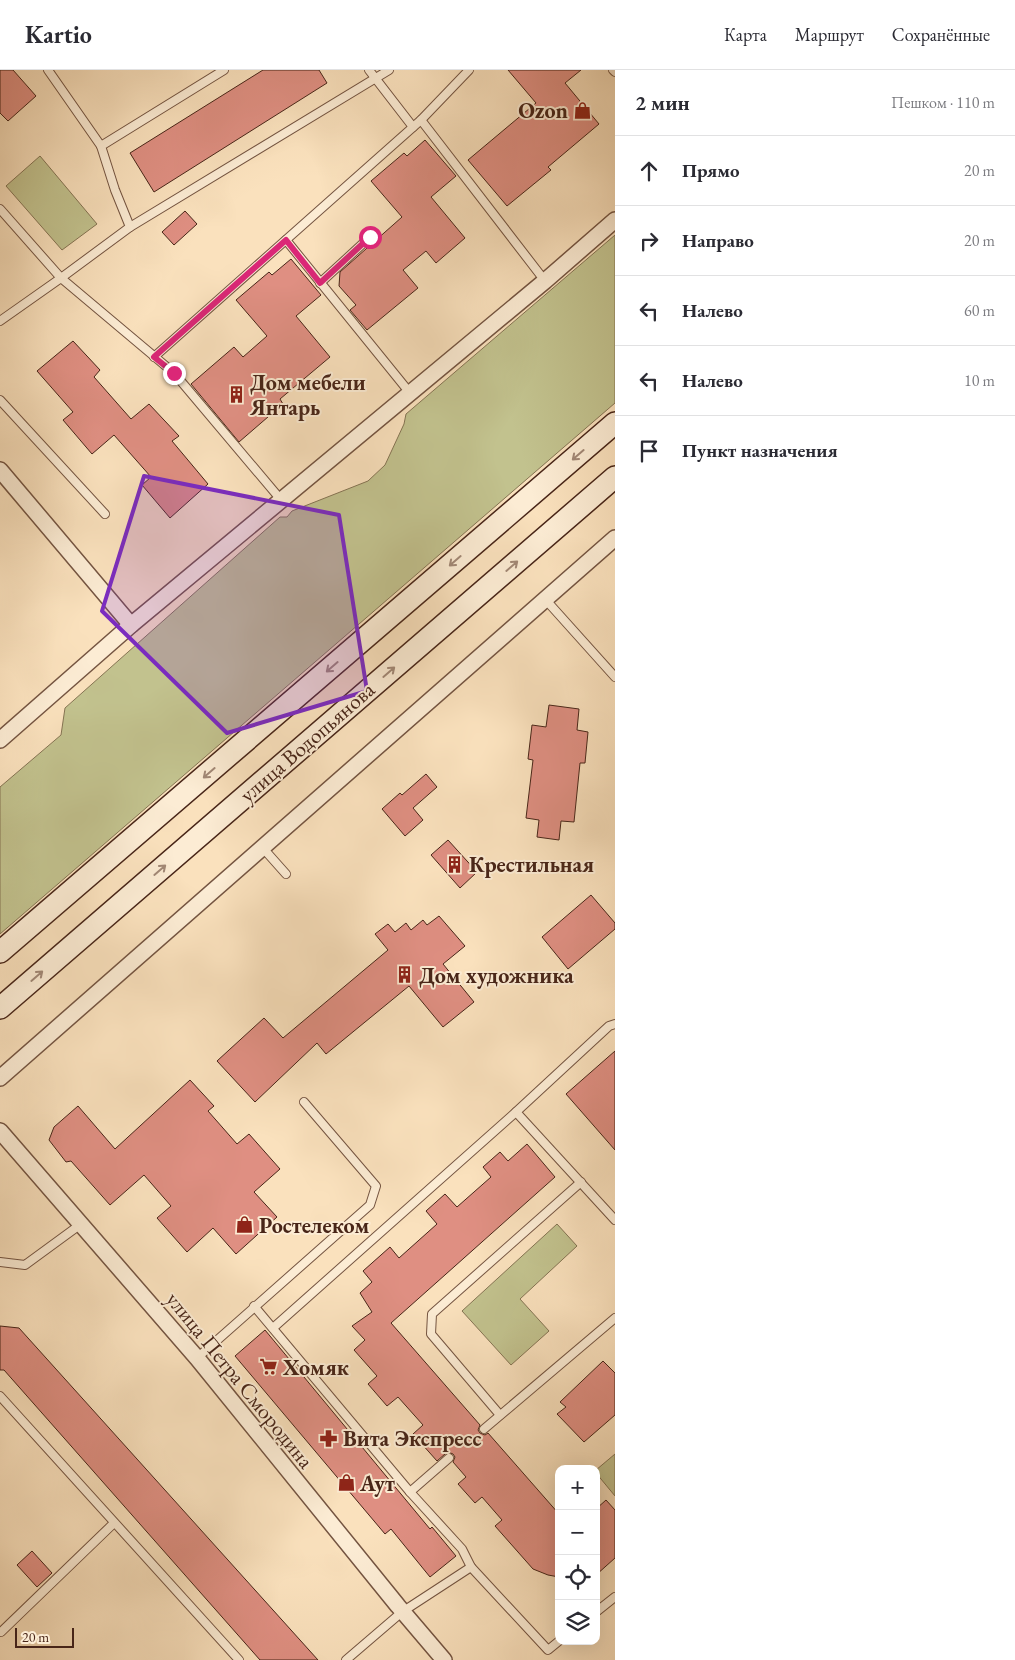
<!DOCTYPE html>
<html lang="ru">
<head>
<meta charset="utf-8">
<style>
  body { margin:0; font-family:"EB Garamond",serif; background:#f7f7f7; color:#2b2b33 }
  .controls { position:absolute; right:15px; bottom:15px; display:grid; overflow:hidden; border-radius:10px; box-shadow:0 5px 20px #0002 }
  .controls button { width:45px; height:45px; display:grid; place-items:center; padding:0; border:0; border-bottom:1px solid #e1e1e2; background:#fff; color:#2b2b33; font:25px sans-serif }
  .scale { position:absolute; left:15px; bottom:12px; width:59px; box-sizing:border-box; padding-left:5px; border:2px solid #482518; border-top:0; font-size:14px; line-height:18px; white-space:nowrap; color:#482518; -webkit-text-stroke:4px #fcecd4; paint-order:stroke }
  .stop { position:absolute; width:15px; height:15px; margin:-11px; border:4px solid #db2777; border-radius:50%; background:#fff }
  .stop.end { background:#db2777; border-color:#fff; box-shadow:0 1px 5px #0008 }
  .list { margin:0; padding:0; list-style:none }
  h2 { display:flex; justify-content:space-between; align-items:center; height:65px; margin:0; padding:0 20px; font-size:21px }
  h2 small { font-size:16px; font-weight:400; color:#7c7c81 }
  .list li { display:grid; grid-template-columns:32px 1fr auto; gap:15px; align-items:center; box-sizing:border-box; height:70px; padding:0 20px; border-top:1px solid #e1e1e2 }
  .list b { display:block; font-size:19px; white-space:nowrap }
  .list em { font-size:16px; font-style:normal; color:#7c7c81 }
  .icon { flex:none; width:28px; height:28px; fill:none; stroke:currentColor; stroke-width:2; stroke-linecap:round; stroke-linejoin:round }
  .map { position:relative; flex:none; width:615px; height:1590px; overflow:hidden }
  header { display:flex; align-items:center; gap:30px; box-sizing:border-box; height:70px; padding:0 25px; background:#fff; border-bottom:1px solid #e1e1e2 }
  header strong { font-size:24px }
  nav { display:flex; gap:28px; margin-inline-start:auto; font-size:18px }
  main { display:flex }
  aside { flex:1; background:#fff }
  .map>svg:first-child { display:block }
  .green { fill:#c2c28e; stroke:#857453 }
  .building { fill:#df8f82; stroke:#482518 }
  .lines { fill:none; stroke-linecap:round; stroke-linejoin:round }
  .lane-casing { stroke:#745441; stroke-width:10 }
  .street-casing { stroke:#745441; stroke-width:18 }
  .secondary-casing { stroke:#482518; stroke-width:24 }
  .lane { stroke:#fcecd4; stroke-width:8 }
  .street { stroke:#fcecd4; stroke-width:15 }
  .secondary { stroke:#fcecd4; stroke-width:21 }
  .oneway { stroke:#a28876 }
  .route { stroke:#db2777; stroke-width:6 }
  .marked { fill:#7b2cbf; fill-opacity:0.2; stroke:#7b2cbf; stroke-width:4; stroke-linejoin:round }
  .labels { text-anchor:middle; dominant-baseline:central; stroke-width:4; stroke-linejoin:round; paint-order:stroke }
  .poi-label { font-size:22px; font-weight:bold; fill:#482518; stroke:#fcecd4; text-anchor:start }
  .street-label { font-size:22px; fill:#482518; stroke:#fcecd4 }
</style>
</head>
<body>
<header>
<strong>Kartio</strong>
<nav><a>Карта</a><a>Маршрут</a><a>Сохранённые</a></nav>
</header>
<main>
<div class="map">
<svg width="615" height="1590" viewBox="0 0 615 1590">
  <rect width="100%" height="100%" fill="#fae1bd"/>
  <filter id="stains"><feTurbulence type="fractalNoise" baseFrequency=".004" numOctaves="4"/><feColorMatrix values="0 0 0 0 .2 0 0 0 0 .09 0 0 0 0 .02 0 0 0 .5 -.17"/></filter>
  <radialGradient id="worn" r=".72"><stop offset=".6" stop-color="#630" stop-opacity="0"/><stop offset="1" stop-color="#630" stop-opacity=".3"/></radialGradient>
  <!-- green -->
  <g class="green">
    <path d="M 40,86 L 97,154 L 62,180 L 6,116 Z"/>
    <path d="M 615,165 L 615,333 L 0,864 L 0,717 L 61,665 L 65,638 L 280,447 L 287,447 L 292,441 L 368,411 L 385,395 L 404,354 L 406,344 Z"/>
    <path d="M 557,1154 L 577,1176 L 520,1229 L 549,1261 L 511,1295 L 462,1241 Z"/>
    <path d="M 615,1384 L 615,1426 L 596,1403 L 596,1400 Z"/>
  </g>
  <!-- building -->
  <g class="building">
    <path d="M 0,0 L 13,0 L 36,26 L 8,51 L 0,43 Z"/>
    <path d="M 263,0 L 319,0 L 327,13 L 154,122 L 130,83 Z"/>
    <path d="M 508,0 L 581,0 L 565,13 L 599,54 L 548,97 L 551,100 L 507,136 L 468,90 L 536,33 Z"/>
    <path d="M 425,70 L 456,106 L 431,127 L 465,168 L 436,193 L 426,181 L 403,200 L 418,218 L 367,260 L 350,240 L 356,235 L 339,216 L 340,202 L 402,147 L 371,111 L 404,83 L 407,86 Z"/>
    <path d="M 185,141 L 197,154 L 174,175 L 162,162 Z"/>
    <path d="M 291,189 L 321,225 L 296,246 L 330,287 L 280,329 L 283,334 L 239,372 L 191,314 L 234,277 L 243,287 L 267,266 L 236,230 L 269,202 L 272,205 Z"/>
    <path d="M 73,271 L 100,300 L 94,307 L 131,349 L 149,334 L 179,366 L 172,371 L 208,414 L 170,448 L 142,415 L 151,407 L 114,365 L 92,384 L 63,350 L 73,342 L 37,301 Z"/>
    <path d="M 549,635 L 579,639 L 577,660 L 588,662 L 585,693 L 580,693 L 574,752 L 561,751 L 559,770 L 537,767 L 539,750 L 526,748 L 533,690 L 528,689 L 532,655 L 546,657 Z"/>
    <path d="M 426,704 L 437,717 L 413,738 L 423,750 L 405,766 L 382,739 L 400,723 L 402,725 Z"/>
    <path d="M 448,770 L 477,802 L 460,818 L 431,785 Z"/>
    <path d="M 591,825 L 615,853 L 615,859 L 568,899 L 542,867 Z"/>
    <path d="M 439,846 L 465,876 L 443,894 L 474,932 L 443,957 L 409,916 L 326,984 L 317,973 L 255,1032 L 217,991 L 264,948 L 283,968 L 388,880 L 375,864 L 388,854 L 395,862 L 406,853 L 411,860 L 423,850 L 427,855 Z"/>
    <path d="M 615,981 L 615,1080 L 566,1024 Z"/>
    <path d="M 190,1010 L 214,1036 L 208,1041 L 237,1074 L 249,1064 L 280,1099 L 254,1122 L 277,1147 L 236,1184 L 213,1158 L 187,1182 L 157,1148 L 171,1136 L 144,1105 L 110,1135 L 71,1091 L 66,1092 L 49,1070 L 54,1057 L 78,1036 L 115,1079 Z"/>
    <path d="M 527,1074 L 555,1107 L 391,1253 L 480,1355 L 478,1360 L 480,1363 L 485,1365 L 488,1363 L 559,1444 L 559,1507 L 548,1505 L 533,1499 L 495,1456 L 502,1450 L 482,1427 L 475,1433 L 458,1414 L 466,1407 L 453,1392 L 455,1387 L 453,1384 L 448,1382 L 445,1384 L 437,1391 L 413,1364 L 423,1355 L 398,1327 L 387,1336 L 368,1314 L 377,1306 L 354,1280 L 365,1270 L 352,1256 L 372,1242 L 360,1223 L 372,1212 L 363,1201 L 390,1177 L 399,1188 L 437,1154 L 426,1141 L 445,1124 L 457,1137 L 491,1107 L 483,1097 L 500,1082 L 508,1091 Z"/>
    <path d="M 0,1256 L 19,1258 L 318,1590 L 260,1590 L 4,1300 L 0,1300 Z"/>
    <path d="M 265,1260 L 430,1459 L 432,1457 L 456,1486 L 430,1507 L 391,1459 L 385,1464 L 235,1286 Z"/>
    <path d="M 603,1291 L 615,1303 L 615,1345 L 584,1372 L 557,1344 L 566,1337 L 560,1332 Z"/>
    <path d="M 606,1430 L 615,1440 L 615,1488 L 596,1505 L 596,1439 Z"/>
    <path d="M 32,1481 L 52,1503 L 37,1517 L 17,1495 Z"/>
  </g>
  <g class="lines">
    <defs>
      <g id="lane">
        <path d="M 48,0 L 101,76"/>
        <path d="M 369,0 L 413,57"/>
        <path d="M 613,0 L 615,2"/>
        <path d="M 421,50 L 545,211"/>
        <path d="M 0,139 L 61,208 L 130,157 L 115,120 L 101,76 L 224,0"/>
        <path d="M 130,157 L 389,0"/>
        <path d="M 286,170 L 410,323"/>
        <path d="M 320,213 L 370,167"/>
        <path d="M 0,251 L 61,208 L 174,303 L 282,431"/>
        <path d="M 154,287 L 421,50 L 469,0"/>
        <path d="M 0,330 L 105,444"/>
        <path d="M 545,529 L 615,607"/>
        <path d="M 262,777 L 286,804"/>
        <path d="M 516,1042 L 609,956 L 615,954"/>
        <path d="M 0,1192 L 25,1195 L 81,1154"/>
        <path d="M 254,1236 L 410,1422 L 462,1479 L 471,1497"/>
        <path d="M 273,1258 L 516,1042 L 615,1150"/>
        <path d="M 197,1288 L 370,1135 L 376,1116 L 304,1032"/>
        <path d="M 0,1326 L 239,1590"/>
        <path d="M 500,1345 L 431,1264 L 432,1244 L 581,1112"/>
        <path d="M 484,1359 L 615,1248"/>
        <path d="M 410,1422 L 449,1388"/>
        <path d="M 596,1542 L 615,1527"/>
        <path d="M 1,1562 L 114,1453"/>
        <path d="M 346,1590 L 402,1542 L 471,1497 L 548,1580 L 559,1571"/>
      </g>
      <g id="street">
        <path d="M 0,400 L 131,555"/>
        <path d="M 0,670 L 131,555 L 545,211 L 615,150"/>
        <path d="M 0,1008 L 615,468"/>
        <path d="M 0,1061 L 197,1288 L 398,1536 L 444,1590"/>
      </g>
      <g id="secondary">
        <path d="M 0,882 L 615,353"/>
        <path d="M 0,938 L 615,407"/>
      </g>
    </defs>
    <!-- lane casing -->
    <use href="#lane" class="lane-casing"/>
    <!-- street casing -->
    <use href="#street" class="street-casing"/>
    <!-- secondary casing -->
    <use href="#secondary" class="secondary-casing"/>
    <!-- lane -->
    <use href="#lane" class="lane"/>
    <!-- street -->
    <use href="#street" class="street"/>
    <!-- secondary -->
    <use href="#secondary" class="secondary"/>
  </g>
  <!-- one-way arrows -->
  <defs><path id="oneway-shaft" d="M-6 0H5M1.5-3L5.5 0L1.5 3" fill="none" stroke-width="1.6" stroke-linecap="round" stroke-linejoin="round" transform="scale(1.25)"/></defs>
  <g class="oneway">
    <use href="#oneway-shaft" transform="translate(578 385) rotate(139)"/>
    <use href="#oneway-shaft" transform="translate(455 491) rotate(139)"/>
    <use href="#oneway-shaft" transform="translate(512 496) rotate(-41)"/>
    <use href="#oneway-shaft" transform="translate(332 597) rotate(139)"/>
    <use href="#oneway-shaft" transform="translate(389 602) rotate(-41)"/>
    <use href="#oneway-shaft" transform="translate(209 703) rotate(139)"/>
    <use href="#oneway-shaft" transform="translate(160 800) rotate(-41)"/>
    <use href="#oneway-shaft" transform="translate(37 906) rotate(-41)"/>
  </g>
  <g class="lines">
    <!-- route -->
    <path class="route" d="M 174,303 L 154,287 L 286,170 L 320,213 L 370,167"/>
  </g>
  <!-- marked area -->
  <path class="marked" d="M 144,406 L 339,445 L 367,621 L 227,663 L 102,541 Z"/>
  <!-- icons -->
  <defs>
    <symbol id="shop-bare" viewBox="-9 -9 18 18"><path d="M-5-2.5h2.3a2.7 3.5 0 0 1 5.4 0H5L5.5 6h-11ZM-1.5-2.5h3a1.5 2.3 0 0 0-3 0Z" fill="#8f2418" stroke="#fcecd4" stroke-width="2.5" paint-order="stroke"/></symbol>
    <symbol id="building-bare" viewBox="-9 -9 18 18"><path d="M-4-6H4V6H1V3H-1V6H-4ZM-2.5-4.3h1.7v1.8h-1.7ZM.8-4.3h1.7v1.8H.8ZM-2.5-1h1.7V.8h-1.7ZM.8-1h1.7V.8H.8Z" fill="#8f2418" stroke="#fcecd4" stroke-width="2.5" paint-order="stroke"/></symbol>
    <symbol id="supermarket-bare" viewBox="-9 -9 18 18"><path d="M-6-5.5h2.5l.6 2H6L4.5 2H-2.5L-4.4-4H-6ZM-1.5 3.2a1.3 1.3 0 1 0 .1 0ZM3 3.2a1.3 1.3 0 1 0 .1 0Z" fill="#8f2418" stroke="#fcecd4" stroke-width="2.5" paint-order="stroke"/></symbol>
    <symbol id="pharmacy-bare" viewBox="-9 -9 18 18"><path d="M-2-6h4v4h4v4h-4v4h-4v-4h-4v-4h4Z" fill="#8f2418" stroke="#fcecd4" stroke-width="2.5" paint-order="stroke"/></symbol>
  </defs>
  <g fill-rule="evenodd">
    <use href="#shop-bare" x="570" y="28" width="25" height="25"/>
    <use href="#building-bare" x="224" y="312" width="25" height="25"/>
    <use href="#building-bare" x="442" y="782" width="25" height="25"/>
    <use href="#building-bare" x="392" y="892" width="25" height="25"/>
    <use href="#shop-bare" x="232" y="1142" width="25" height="25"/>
    <use href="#supermarket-bare" x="256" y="1284" width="25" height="25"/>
    <use href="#pharmacy-bare" x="316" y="1356" width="25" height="25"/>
    <use href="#shop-bare" x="334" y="1400" width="25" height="25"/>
  </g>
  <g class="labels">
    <!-- poi labels -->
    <g class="poi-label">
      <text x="568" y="40" text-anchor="end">Ozon</text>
      <text x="250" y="312">Дом мебели<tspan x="250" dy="25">Янтарь</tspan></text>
      <text x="469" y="794">Крестильная</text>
      <text x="419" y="905">Дом художника</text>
      <text x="259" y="1155">Ростелеком</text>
      <text x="283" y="1297">Хомяк</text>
      <text x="343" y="1368">Вита Экспресс</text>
      <text x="360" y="1413">Аут</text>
    </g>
    <!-- street labels -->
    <g class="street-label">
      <text transform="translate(307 672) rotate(-41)">улица Водопьянова</text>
      <text transform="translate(240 1310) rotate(51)">улица Петра Смородина</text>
    </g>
  </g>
  <rect width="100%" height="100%" filter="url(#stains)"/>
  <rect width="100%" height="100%" fill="url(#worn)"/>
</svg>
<div class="controls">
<button>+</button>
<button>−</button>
<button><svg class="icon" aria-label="locate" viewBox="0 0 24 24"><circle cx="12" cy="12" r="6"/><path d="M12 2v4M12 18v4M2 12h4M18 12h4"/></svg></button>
<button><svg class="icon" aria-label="layers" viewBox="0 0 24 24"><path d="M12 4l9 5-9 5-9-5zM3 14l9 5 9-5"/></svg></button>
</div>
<div class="scale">20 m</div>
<div class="stop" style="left:370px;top:167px"></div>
<div class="stop end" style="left:174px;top:303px"></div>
</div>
<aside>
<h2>2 мин<small>Пешком · 110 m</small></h2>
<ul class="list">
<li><svg class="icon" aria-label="ahead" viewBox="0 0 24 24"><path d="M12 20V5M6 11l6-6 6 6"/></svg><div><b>Прямо</b></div><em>20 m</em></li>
<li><svg class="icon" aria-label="right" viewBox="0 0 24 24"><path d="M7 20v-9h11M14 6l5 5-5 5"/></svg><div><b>Направо</b></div><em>20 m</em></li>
<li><svg class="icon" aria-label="left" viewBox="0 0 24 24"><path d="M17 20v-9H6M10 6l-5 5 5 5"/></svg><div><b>Налево</b></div><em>60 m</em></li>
<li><svg class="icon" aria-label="left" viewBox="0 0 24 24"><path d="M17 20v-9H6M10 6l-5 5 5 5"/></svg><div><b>Налево</b></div><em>10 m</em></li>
<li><svg class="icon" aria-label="arrive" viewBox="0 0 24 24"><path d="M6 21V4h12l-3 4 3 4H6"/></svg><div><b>Пункт назначения</b></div></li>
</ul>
</aside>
</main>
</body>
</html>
